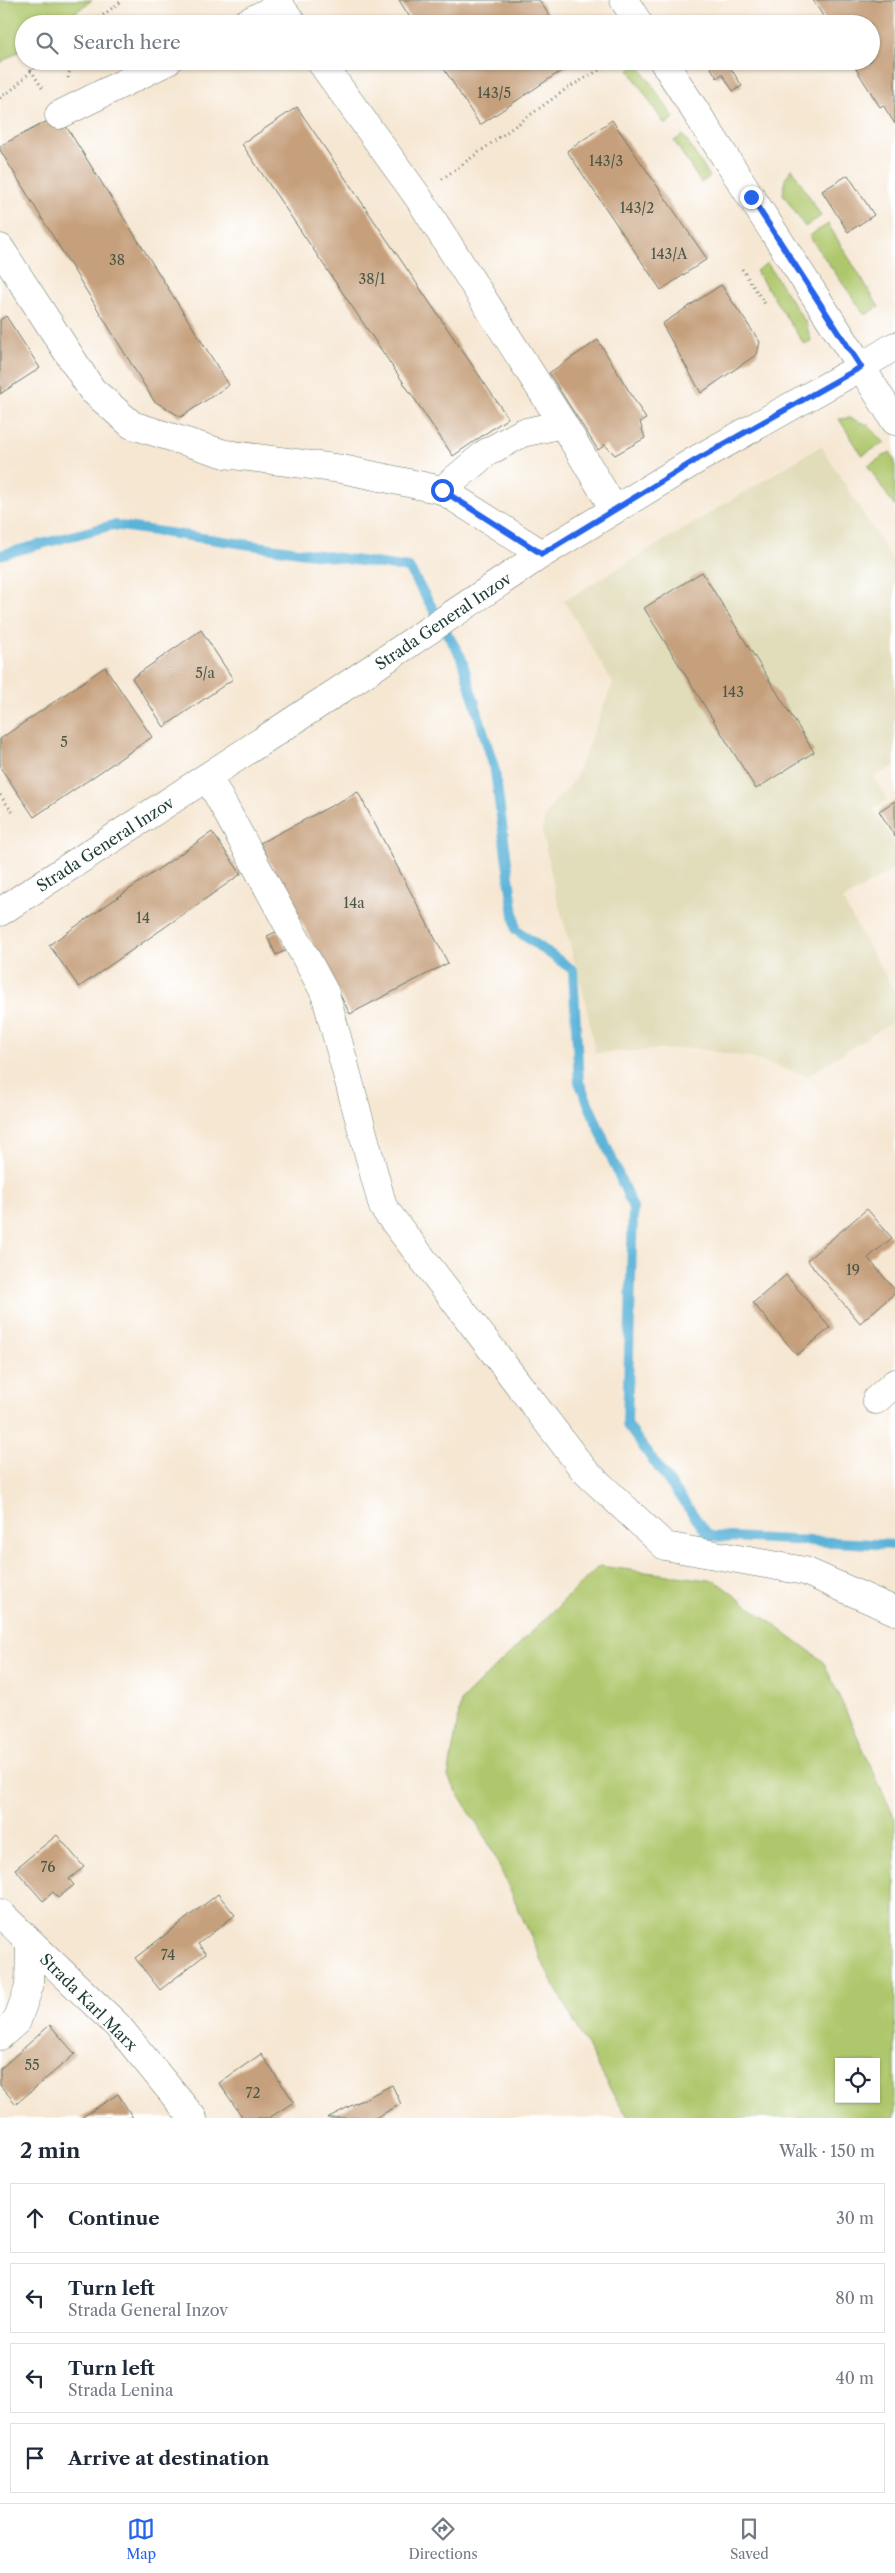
<!DOCTYPE html>
<html lang="en">
<head>
<meta charset="utf-8">
<style>
  body { margin:0; font-family:"Libre Caslon Text",serif; background:#f6f6f7; color:#1f2937 }
  .controls { position:absolute; right:15px; bottom:15px; display:grid; overflow:hidden; border-radius:0px; box-shadow:0 1px 4px #0004 }
  .controls button { width:45px; height:45px; display:grid; place-items:center; padding:0; border:0; border-bottom:1px solid #e0e1e3; background:#fff; color:#1f2937; font:25px sans-serif }
  .stop { position:absolute; width:15px; height:15px; margin:-11px; border:4px solid #2563eb; border-radius:50%; background:#fff }
  .stop.end { background:#2563eb; border-color:#fff; box-shadow:0 1px 5px #0008 }
  .list { margin:0; padding:0; list-style:none }
  h2 { display:flex; justify-content:space-between; align-items:center; height:65px; margin:0; padding:0 20px; font-size:21px }
  h2 small { font-size:16px; font-weight:400; color:#747a83 }
  .list li { display:grid; grid-template-columns:32px 1fr auto; gap:15px; align-items:center; box-sizing:border-box; height:70px; margin:0 10px 10px; padding:0 10px; border:1px solid #e0e1e3; border-radius:0px }
  .list b { display:block; font-size:19px; white-space:nowrap }
  .list p { margin:0; font-size:16px; white-space:nowrap; color:#747a83 }
  .list em { font-size:16px; font-style:normal; color:#747a83 }
  .icon { flex:none; width:28px; height:28px; fill:none; stroke:currentColor; stroke-width:2; stroke-linecap:round; stroke-linejoin:round }
  .map { position:relative; flex:none; width:895px; height:2118px; overflow:hidden }
  .search { position:absolute; background:#fff; box-shadow:0 1px 4px #0004; left:15px; right:15px; top:15px; height:55px; display:flex; align-items:center; gap:12px; box-sizing:border-box; padding:0 18px; border-radius:28px; color:#747a83; font-size:19px }
  .sheet { height:385px; background:#fff }
  nav { display:flex; justify-content:space-around; align-items:center; box-sizing:border-box; height:70px; border-top:1px solid #e0e1e3; background:#fff; font-size:14px; color:#747a83 }
  nav a { display:grid; justify-items:center; gap:2px }
  nav .on { color:#2563eb }
  .map>svg:first-child { display:block }
  .built { fill:#e1dcba }
  .green { fill:#afc76c; stroke:#678250; fill-rule:evenodd }
  .lines { fill:none; stroke-linecap:round; stroke-linejoin:round }
  .stream { stroke:#5bb3d8; stroke-width:10 }
  .building { fill:#c6a07d }
  .minor-casing { stroke:#6a786c; stroke-width:29 }
  .major-casing { stroke:#6a786c; stroke-width:29 }
  .path { stroke:#6a786c; stroke-width:3; stroke-dasharray:1 4; stroke-linecap:butt }
  .minor { stroke:#fff; stroke-width:28 }
  .major { stroke:#fff; stroke-width:28 }
  .route { stroke:#2563eb; stroke-width:6 }
  .labels { text-anchor:middle; dominant-baseline:central; stroke-width:4; stroke-linejoin:round; paint-order:stroke }
  .number-label { font-size:14px; fill:#495646 }
  .street-label { font-size:16px; fill:#1f3d34; stroke:#fff }
</style>
</head>
<body>
<div class="map">
<svg width="895" height="2118" viewBox="0 0 895 2118">
  <rect width="100%" height="100%" fill="#fff"/>
  <filter id="ink" filterUnits="userSpaceOnUse"><feTurbulence type="fractalNoise" baseFrequency=".02" numOctaves="2"/><feDisplacementMap in="SourceGraphic" scale="10" xChannelSelector="R" yChannelSelector="G"/><feConvolveMatrix kernelMatrix="1 2 1 2 8 2 1 2 1" color-interpolation-filters="sRGB"/></filter>
  <filter id="wash" filterUnits="userSpaceOnUse"><feTurbulence type="fractalNoise" baseFrequency=".0096" numOctaves="4" result="noise"/><feDisplacementMap in="SourceGraphic" scale="20" xChannelSelector="R" yChannelSelector="G"/><feGaussianBlur stdDeviation="1.12" result="paint"/><feColorMatrix in="noise" values="0 0 0 0 0 0 0 0 0 0 0 0 0 0 0 0 0 1.4 0 .05"/><feComposite in="paint" operator="in"/></filter>
  <g filter="url(#wash)">
    <rect width="100%" height="100%" fill="#f6e7d3"/>
    <!-- built -->
    <path class="built" d="M 821,446 L 895,564 L 895,766 L 874,777 L 887,800 L 873,809 L 895,845 L 895,868 L 842,900 L 895,992 L 895,1020 L 807,1076 L 747,1057 L 693,1048 L 595,1053 L 586,1003 L 554,887 L 542,831 L 545,817 L 555,801 L 574,781 L 613,683 L 564,601 Z"/>
    <!-- green -->
    <g class="green">
      <path d="M 0,0 L 92,0 L 60,24 L 24,24 L 24,48 L 0,63 Z"/>
      <path d="M 638,64 L 674,118 L 665,125 L 629,70 Z"/>
      <path d="M 683,135 L 710,177 L 701,183 L 674,141 Z"/>
      <path d="M 792,168 L 821,216 L 805,227 L 783,194 L 785,179 Z"/>
      <path d="M 828,224 L 879,307 L 865,315 L 809,236 Z"/>
      <path d="M 767,263 L 806,323 L 811,341 L 804,344 L 756,271 Z"/>
      <path d="M 850,418 L 868,425 L 885,443 L 862,455 L 839,419 Z"/>
      <path d="M 890,452 L 895,460 L 895,507 L 868,466 Z"/>
      <path d="M 599,1566 L 715,1581 L 823,1661 L 895,1819 L 895,2118 L 629,2118 L 614,2096 L 547,1972 L 490,1846 L 448,1777 L 461,1701 ZM 839,2062 L 876,2062 L 876,2099 L 839,2099 Z"/>
    </g>
    <g class="lines">
      <!-- stream -->
      <path class="stream" d="M 0,555 L 113,525 L 409,568 L 461,657 L 495,771 L 516,930 L 573,970 L 579,1082 L 633,1208 L 627,1425 L 709,1536 L 895,1545"/>
    </g>
    <g id="blocks">
      <!-- building -->
      <g class="building">
        <path d="M 399,0 L 539,0 L 555,24 L 414,24 Z"/>
        <path d="M 813,0 L 895,0 L 895,124 L 883,105 L 880,107 L 851,61 L 871,61 L 871,24 L 828,24 Z"/>
        <path d="M 439,61 L 576,61 L 480,125 Z"/>
        <path d="M 707,61 L 726,61 L 742,86 L 733,91 L 722,74 L 717,78 Z"/>
        <path d="M 297,107 L 508,418 L 453,456 L 242,144 Z"/>
        <path d="M 59,115 L 229,385 L 181,417 L 154,401 L 0,150 L 0,146 Z"/>
        <path d="M 612,120 L 707,259 L 661,290 L 567,151 Z"/>
        <path d="M 848,175 L 874,215 L 848,232 L 822,191 Z"/>
        <path d="M 721,285 L 760,342 L 757,354 L 701,393 L 662,324 Z"/>
        <path d="M 6,316 L 40,368 L 0,394 L 0,320 Z"/>
        <path d="M 598,340 L 646,419 L 640,422 L 645,438 L 615,455 L 605,445 L 598,450 L 549,373 Z"/>
        <path d="M 702,572 L 814,752 L 756,789 L 644,608 Z"/>
        <path d="M 201,630 L 233,679 L 164,727 L 132,678 Z"/>
        <path d="M 105,667 L 152,737 L 34,817 L 0,767 L 0,739 Z"/>
        <path d="M 358,792 L 448,963 L 350,1014 L 260,843 Z"/>
        <path d="M 895,801 L 895,837 L 879,811 Z"/>
        <path d="M 212,832 L 241,874 L 79,987 L 49,945 Z"/>
        <path d="M 278,931 L 287,950 L 276,955 L 267,936 Z"/>
        <path d="M 867,1209 L 892,1238 L 868,1258 L 895,1290 L 895,1293 L 860,1323 L 807,1260 Z"/>
        <path d="M 786,1275 L 830,1328 L 797,1355 L 753,1303 Z"/>
        <path d="M 57,1835 L 84,1867 L 69,1879 L 74,1885 L 58,1898 L 53,1892 L 43,1901 L 15,1869 Z"/>
        <path d="M 218,1894 L 235,1915 L 198,1944 L 206,1954 L 160,1990 L 135,1958 Z"/>
        <path d="M 50,2025 L 75,2054 L 16,2104 L 0,2085 L 0,2069 Z"/>
        <path d="M 261,2054 L 294,2102 L 269,2118 L 243,2118 L 219,2083 Z"/>
        <path d="M 392,2085 L 401,2104 L 375,2118 L 327,2118 Z"/>
        <path d="M 118,2094 L 133,2118 L 81,2118 Z"/>
      </g>
    </g>
  </g>
  <g filter="url(#ink)">
    <use href="#blocks" fill-opacity="0" stroke="#6a786c" stroke-width="1"/>
    <g class="lines">
      <defs>
        <g id="minor">
          <path d="M 244,24 L 280,6 L 293,24"/>
          <path d="M 320,61 L 418,197 L 563,424 L 522,433 L 486,453 L 442,490"/>
          <path d="M 59,115 L 168,61"/>
          <path d="M 0,248 L 92,390 L 132,425 L 225,454 L 342,469 L 442,490 L 542,554"/>
          <path d="M 895,346 L 861,367 L 895,421"/>
          <path d="M 563,424 L 614,509"/>
          <path d="M 208,777 L 325,993 L 383,1207 L 584,1470 L 665,1546 L 805,1571 L 895,1611"/>
          <path d="M 876,1400 L 895,1383"/>
          <path d="M 0,1913 L 117,2025 L 193,2118"/>
          <path d="M 0,2036 L 17,2021 L 29,1987 L 30,1942"/>
        </g>
        <g id="major">
          <path d="M 624,0 L 639,24"/>
          <path d="M 0,912 L 337,692 L 542,554 L 696,460 L 861,367 L 663,61"/>
        </g>
      </defs>
      <!-- minor casing -->
      <use href="#minor" class="minor-casing"/>
      <!-- major casing -->
      <use href="#major" class="major-casing"/>
      <!-- path -->
      <g class="path">
        <path d="M 91,24 L 123,0"/>
        <path d="M 31,70 L 44,91"/>
        <path d="M 68,78 L 72,61"/>
        <path d="M 0,98 L 14,88 L 41,61"/>
        <path d="M 442,179 L 566,89 L 615,61"/>
        <path d="M 742,269 L 765,304"/>
        <path d="M 0,795 L 14,814"/>
      </g>
      <!-- minor -->
      <use href="#minor" class="minor"/>
      <!-- major -->
      <use href="#major" class="major"/>
    </g>
  </g>
  <g class="lines" filter="url(#ink)">
    <!-- route -->
    <path class="route" d="M 442,490 L 542,554 L 696,460 L 861,367 L 751,197"/>
  </g>
  <g class="labels">
    <!-- number labels -->
    <g class="number-label">
      <text x="494" y="93">143/5</text>
      <text x="606" y="161">143/3</text>
      <text x="637" y="208">143/2</text>
      <text x="669" y="254">143/A</text>
      <text x="117" y="260">38</text>
      <text x="372" y="279">38/1</text>
      <text x="205" y="673">5/a</text>
      <text x="733" y="692">143</text>
      <text x="64" y="742">5</text>
      <text x="354" y="903">14a</text>
      <text x="143" y="918">14</text>
      <text x="853" y="1270">19</text>
      <text x="48" y="1867">76</text>
      <text x="168" y="1955">74</text>
      <text x="32" y="2065">55</text>
      <text x="253" y="2093">72</text>
    </g>
    <!-- street labels -->
    <g class="street-label">
      <text transform="translate(443 621) rotate(-34)">Strada General Inzov</text>
      <text transform="translate(105 844) rotate(-33)">Strada General Inzov</text>
      <text transform="translate(89 2002) rotate(45)">Strada Karl Marx</text>
    </g>
  </g>
</svg>
<div class="controls">
<button><svg class="icon" aria-label="locate" viewBox="0 0 24 24"><circle cx="12" cy="12" r="6"/><path d="M12 2v4M12 18v4M2 12h4M18 12h4"/></svg></button>
</div>
<div class="stop" style="left:442px;top:490px"></div>
<div class="stop end" style="left:751px;top:197px"></div>
<div class="search"><svg class="icon" aria-label="search" viewBox="0 0 24 24"><circle cx="10" cy="10" r="6"/><path d="M15 15l6 6"/></svg>Search here</div>
</div>
<section class="sheet">
<h2>2 min<small>Walk · 150 m</small></h2>
<ul class="list">
<li><svg class="icon" aria-label="ahead" viewBox="0 0 24 24"><path d="M12 20V5M6 11l6-6 6 6"/></svg><div><b>Continue</b></div><em>30 m</em></li>
<li><svg class="icon" aria-label="left" viewBox="0 0 24 24"><path d="M17 20v-9H6M10 6l-5 5 5 5"/></svg><div><b>Turn left</b><p>Strada General Inzov</p></div><em>80 m</em></li>
<li><svg class="icon" aria-label="left" viewBox="0 0 24 24"><path d="M17 20v-9H6M10 6l-5 5 5 5"/></svg><div><b>Turn left</b><p>Strada Lenina</p></div><em>40 m</em></li>
<li><svg class="icon" aria-label="arrive" viewBox="0 0 24 24"><path d="M6 21V4h12l-3 4 3 4H6"/></svg><div><b>Arrive at destination</b></div></li>
</ul>
</section>
<nav>
<a class="on"><svg class="icon" aria-label="map" viewBox="0 0 24 24"><path d="M3 6l6-2 6 2 6-2v14l-6 2-6-2-6 2zM9 4v14M15 6v14"/></svg>Map</a>
<a><svg class="icon" aria-label="directions" viewBox="0 0 24 24"><path d="M12 3l9 9-9 9-9-9zM9 14v-3h6M13 9l2 2-2 2"/></svg>Directions</a>
<a><svg class="icon" aria-label="saved" viewBox="0 0 24 24"><path d="M7 4h10v16l-5-4-5 4z"/></svg>Saved</a>
</nav>
</body>
</html>
